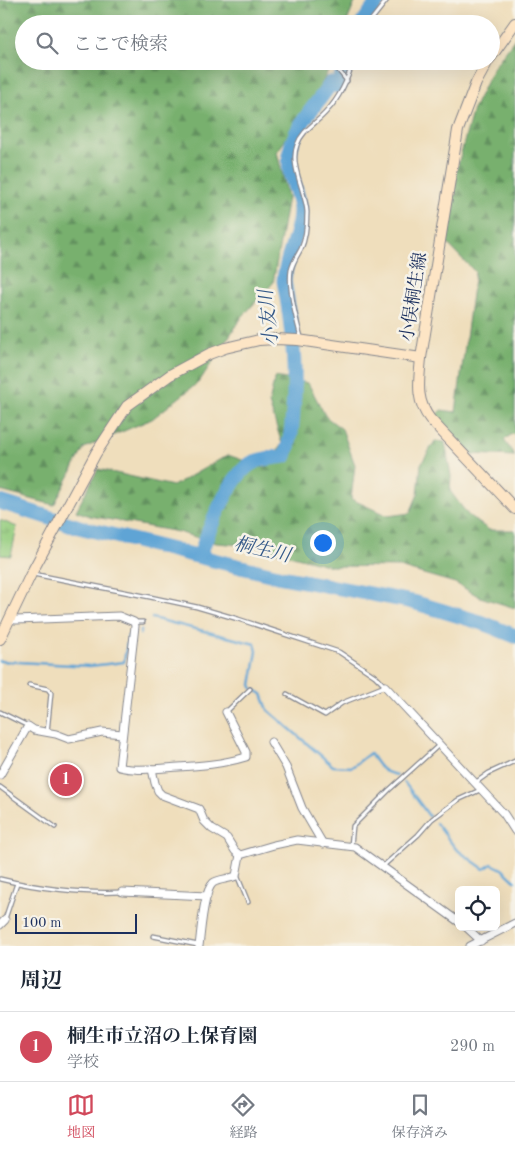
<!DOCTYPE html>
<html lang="ja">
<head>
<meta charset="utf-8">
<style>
  body { margin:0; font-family:"Old Standard TT","Noto Serif JP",serif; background:#f6f6f7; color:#1f2937 }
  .controls { position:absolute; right:15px; bottom:15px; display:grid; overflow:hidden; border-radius:8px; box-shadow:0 5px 20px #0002 }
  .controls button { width:45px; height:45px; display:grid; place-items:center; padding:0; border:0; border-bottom:1px solid #e0e1e3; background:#fff; color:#1f2937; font:25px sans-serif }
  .scale { position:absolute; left:15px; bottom:12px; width:122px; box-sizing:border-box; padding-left:5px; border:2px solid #1b2f5e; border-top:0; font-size:14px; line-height:18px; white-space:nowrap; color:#1b2f5e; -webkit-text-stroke:4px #f7f3e8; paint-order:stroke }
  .you { position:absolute; left:322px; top:542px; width:18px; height:18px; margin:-12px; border:4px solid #fff; border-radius:50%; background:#1a73e8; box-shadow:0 0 0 8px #1a73e833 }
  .badge { display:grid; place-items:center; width:32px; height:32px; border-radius:50%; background:#d1495b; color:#fff; font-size:16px; font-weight:700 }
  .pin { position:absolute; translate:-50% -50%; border:2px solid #fff; box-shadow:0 1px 5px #0006 }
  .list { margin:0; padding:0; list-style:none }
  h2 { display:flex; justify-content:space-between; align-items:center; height:65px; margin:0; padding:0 20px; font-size:21px }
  h2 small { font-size:16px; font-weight:400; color:#747a83 }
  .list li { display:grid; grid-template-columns:32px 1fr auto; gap:15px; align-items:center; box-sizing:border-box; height:70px; padding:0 20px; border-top:1px solid #e0e1e3 }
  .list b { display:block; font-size:19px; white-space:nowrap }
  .list p { margin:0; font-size:16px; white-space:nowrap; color:#747a83 }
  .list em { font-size:16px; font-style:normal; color:#747a83 }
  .icon { flex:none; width:28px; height:28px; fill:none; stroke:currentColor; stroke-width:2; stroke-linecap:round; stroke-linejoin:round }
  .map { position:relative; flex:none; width:515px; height:946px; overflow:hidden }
  .search { position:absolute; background:#fff; box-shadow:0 5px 20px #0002; left:15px; right:15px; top:15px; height:55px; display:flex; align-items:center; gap:12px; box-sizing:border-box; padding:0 18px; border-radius:28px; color:#747a83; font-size:19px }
  .sheet { height:135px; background:#fff }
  nav { display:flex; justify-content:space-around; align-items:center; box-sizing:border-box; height:70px; border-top:1px solid #e0e1e3; background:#fff; font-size:14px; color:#747a83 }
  nav a { display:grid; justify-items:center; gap:2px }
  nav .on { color:#d1495b }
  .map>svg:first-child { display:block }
  .forest { fill:url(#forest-firs); stroke:#4a7066 }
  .park { fill:url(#park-tufts); stroke:#587e6e }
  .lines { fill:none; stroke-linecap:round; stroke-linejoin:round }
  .stream { stroke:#5fa4d5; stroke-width:2.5 }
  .river { stroke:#5fa4d5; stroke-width:15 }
  .lane-casing { stroke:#85868d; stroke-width:5.5 }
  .street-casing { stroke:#85868d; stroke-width:9 }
  .secondary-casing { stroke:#85868d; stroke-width:12 }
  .lane { stroke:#fff; stroke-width:3 }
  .street { stroke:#fff; stroke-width:7 }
  .secondary { stroke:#fde5c5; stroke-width:10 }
  .labels { text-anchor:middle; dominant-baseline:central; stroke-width:5; stroke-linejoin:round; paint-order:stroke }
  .street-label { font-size:18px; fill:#1b2f5e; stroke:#f7f3e8 }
  .water-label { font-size:19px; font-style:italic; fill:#335888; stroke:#f7f3e8 }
</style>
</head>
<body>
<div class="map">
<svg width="515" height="946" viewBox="0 0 515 946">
  <defs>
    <pattern id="forest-firs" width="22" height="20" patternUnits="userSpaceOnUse" patternTransform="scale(1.25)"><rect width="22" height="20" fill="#78b06e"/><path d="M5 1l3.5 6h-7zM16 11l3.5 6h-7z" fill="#62905e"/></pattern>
    <pattern id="park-tufts" width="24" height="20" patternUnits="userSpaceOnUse" patternTransform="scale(1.25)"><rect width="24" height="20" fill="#95cd7f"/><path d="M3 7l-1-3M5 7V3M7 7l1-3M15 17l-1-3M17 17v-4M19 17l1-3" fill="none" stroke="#80b070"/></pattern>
  </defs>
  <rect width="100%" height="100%" fill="#f7f3e8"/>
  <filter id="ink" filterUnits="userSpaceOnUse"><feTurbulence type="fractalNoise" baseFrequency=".02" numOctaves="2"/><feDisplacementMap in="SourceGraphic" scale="10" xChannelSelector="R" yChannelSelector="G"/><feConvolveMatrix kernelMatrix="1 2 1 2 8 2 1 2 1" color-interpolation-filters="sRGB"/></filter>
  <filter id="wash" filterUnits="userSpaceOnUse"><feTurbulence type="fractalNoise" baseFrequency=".0096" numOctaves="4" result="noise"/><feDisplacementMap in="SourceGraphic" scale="20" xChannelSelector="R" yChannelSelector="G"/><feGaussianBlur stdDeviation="1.12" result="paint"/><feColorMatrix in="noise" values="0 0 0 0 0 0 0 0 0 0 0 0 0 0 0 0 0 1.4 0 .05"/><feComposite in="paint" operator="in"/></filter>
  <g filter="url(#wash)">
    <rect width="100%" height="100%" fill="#efdebc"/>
    <!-- forest -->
    <g class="forest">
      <path d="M 0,0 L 356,0 L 346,24 L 24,24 L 24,61 L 332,61 L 320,89 L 277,152 L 288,197 L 273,283 L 242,317 L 199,382 L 152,419 L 84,448 L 54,505 L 0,491 Z"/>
      <path d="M 515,38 L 515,435 L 512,434 L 504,440 L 515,456 L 471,454 L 435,416 L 441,410 L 456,412 L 475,272 L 445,241 L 457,168 L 473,109 L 493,68 Z"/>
      <path d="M 275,377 L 308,383 L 326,417 L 342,429 L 355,465 L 351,499 L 388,516 L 410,513 L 418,494 L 421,464 L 435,441 L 445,442 L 451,476 L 450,491 L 468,515 L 489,530 L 515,530 L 515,608 L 480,597 L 455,583 L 399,567 L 331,566 L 255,546 L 216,543 L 178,532 L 90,516 L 76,511 L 98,469 L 173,486 L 228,455 L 265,468 L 282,444 L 269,403 Z"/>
    </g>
    <!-- park -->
    <path class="park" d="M 0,520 L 17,527 L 11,556 L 0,555 Z"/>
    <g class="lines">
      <!-- stream -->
      <g class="stream">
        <path d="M 152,618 L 255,644 L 257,651 L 251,685 L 253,689 L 262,694 L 268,710 L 333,766 L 352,767 L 370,753 C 379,766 380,772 397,775"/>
        <path d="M 140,634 L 141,630"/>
        <path d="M 0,661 L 90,666 L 124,662 L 128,636"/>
        <path d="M 404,782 L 429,816"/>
        <path d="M 436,823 L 456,849 L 484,869 L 492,864 L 502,869 L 515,881"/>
      </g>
      <!-- river -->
      <g class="river">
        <path d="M 362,24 L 379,0"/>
        <path d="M 0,502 L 79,527 L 282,577 L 413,602 L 483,623 L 515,636"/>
        <path d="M 200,556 C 207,533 231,472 254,462 C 263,458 276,458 285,456 C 291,441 292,427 293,411 C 297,367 292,324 284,281 C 285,258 300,235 300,210 C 300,196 292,183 290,170 C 284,134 314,110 331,83 L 338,86 L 346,61"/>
      </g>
    </g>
  </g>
  <g filter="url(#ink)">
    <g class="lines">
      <defs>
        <g id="lane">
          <path d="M 342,24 L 342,19"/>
          <path d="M 368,24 L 387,0"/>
          <path d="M 337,61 L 339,71 L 347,81"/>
          <path d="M 301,337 C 296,319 288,288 291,270 C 293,262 297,256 301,249 C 306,238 307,224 307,212 C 306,192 289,165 297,145 C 302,130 317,123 327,111 C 340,97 348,79 353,61"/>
          <path d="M 33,574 L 150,597 L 197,607 L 238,619 L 339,652 L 375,676 L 385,686 L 342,703 L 325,715 L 287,694"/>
          <path d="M 134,622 L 143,622"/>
          <path d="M 29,685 L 48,689 L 51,693 L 47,733"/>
          <path d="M 227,711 L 250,689"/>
          <path d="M 0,712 L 28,726"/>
          <path d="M 475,783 L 489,773 L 515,761"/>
          <path d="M 0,787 L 55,827"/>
          <path d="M 351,846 L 353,826 L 389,790 L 439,745"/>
          <path d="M 382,867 L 418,835 L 432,819 L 458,800 L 480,790"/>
          <path d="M 237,875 L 248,902"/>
          <path d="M 0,879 C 36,888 84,894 121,892"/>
          <path d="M 5,919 L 17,883"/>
          <path d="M 153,936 L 198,945"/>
        </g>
        <g id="street">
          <path d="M 9,619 L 16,620 L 119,616 L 134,622 L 135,626 L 119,767 C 133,771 150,769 165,768 C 193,766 220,765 246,757 L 246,752 L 226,712"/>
          <path d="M 385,686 L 504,814 L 515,831"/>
          <path d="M 271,742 L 286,767 L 302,808 L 323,844"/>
          <path d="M 152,769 L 155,783 L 158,791 L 162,795 L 199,809 L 204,821 L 212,829 L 227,838 L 235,851 L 240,855"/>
          <path d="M 0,775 L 28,726 L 34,730 L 56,734 L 69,739 L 102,732 L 122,734"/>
          <path d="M 240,855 L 274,845 L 297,840 L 355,847 L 459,922"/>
          <path d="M 122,892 L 207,896"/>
          <path d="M 0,925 L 5,920"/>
          <path d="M 466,927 L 481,941"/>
          <path d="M 199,946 C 201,933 203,892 213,883 C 218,879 229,879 236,876 L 240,855"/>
          <path d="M 470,946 L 515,923"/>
        </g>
        <g id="secondary">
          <path d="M 491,57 L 515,23"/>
          <path d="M 488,61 L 476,83 L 458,130 L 421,358 C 419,382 415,399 430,419 L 515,509"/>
          <path d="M 0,639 L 31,574 L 96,453 L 127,406 L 170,375 L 209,354 L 225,348 L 259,340 L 275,339 L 298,340 L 421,358"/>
        </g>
      </defs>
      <!-- lane casing -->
      <use href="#lane" class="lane-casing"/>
      <!-- street casing -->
      <use href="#street" class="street-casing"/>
      <!-- secondary casing -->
      <use href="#secondary" class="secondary-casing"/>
      <!-- lane -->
      <use href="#lane" class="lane"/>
      <!-- street -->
      <use href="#street" class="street"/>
      <!-- secondary -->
      <use href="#secondary" class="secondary"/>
    </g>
  </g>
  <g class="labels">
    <!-- street labels -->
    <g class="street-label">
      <text transform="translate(414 297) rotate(-81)">小俣桐生線</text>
    </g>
    <!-- water labels -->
    <g class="water-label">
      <text transform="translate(270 318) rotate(-96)">小友川</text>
      <text transform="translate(262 551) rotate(13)">桐生川</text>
    </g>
  </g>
</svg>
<div class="controls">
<button><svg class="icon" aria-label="locate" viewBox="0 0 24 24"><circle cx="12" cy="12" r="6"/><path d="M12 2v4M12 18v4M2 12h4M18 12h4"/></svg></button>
</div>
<div class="scale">100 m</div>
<div class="you"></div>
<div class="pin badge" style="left:66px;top:780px">1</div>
<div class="search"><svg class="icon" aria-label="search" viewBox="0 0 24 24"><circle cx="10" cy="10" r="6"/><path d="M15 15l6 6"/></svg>ここで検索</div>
</div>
<section class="sheet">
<h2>周辺<small></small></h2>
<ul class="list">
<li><span class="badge">1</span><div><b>桐生市立沼の上保育園</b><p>学校</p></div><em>290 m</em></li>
</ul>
</section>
<nav>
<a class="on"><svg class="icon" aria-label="map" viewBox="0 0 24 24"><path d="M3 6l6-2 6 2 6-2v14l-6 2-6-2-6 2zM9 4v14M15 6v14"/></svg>地図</a>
<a><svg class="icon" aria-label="directions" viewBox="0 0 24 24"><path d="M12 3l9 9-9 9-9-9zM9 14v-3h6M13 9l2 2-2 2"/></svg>経路</a>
<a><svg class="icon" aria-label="saved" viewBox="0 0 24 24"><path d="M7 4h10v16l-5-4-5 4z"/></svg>保存済み</a>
</nav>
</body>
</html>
